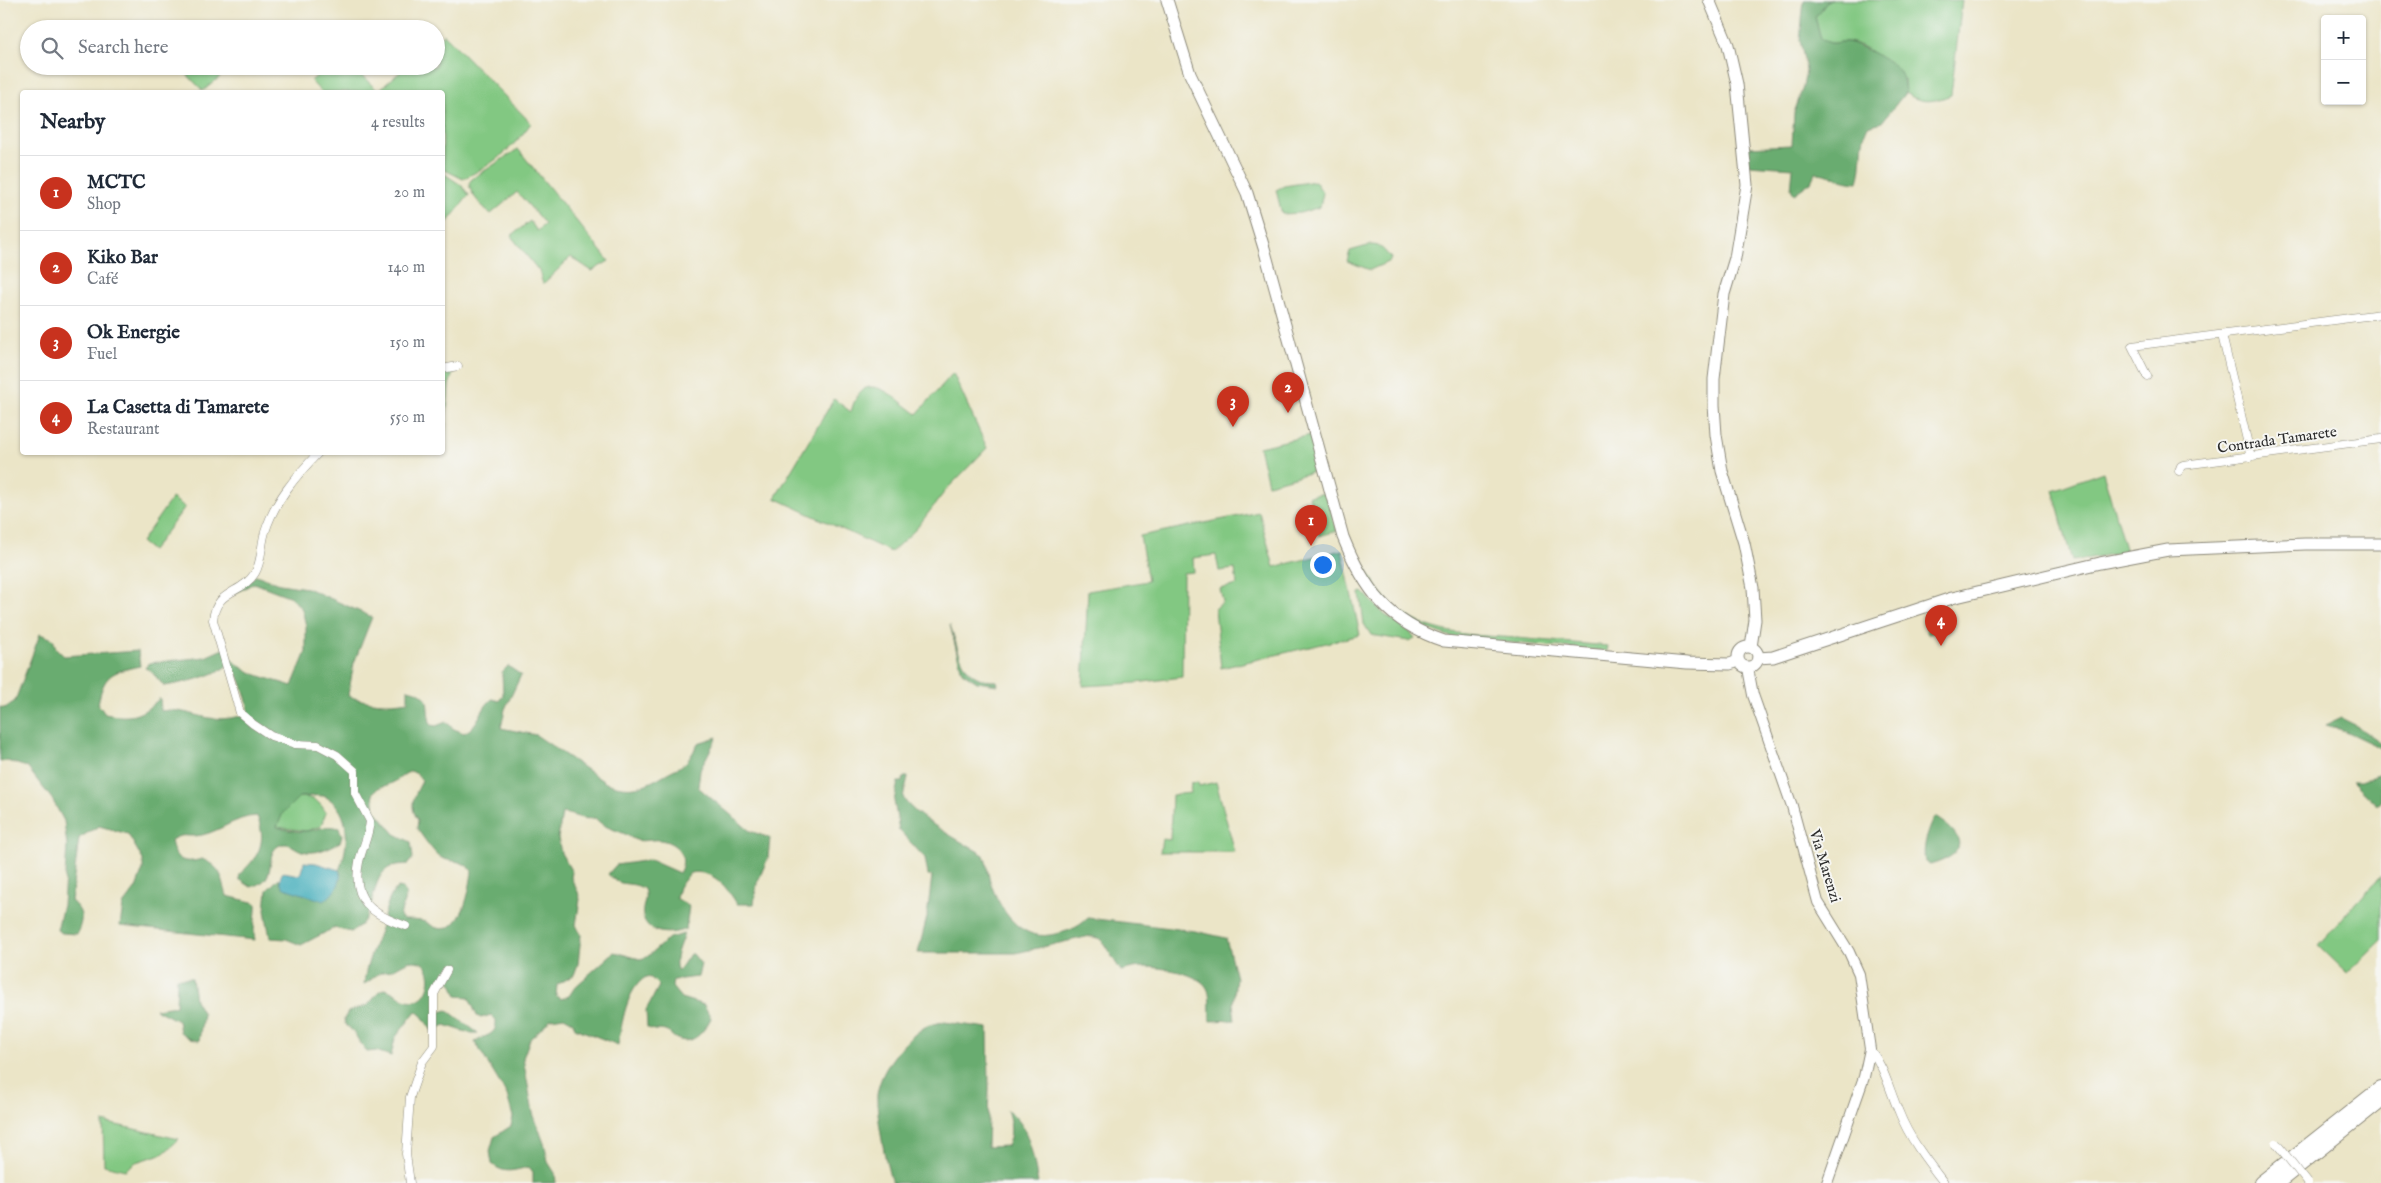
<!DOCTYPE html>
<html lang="en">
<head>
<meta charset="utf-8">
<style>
  body { margin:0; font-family:"IM FELL English",serif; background:#f6f6f7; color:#1f2937 }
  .controls { position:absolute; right:15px; top:15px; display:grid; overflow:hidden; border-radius:5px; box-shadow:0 1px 4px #0004 }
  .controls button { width:45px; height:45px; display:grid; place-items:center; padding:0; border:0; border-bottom:1px solid #e0e1e3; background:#fff; color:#1f2937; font:25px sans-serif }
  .you { position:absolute; left:1322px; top:564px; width:18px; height:18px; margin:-12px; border:4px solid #fff; border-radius:50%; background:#1a73e8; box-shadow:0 0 0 8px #1a73e833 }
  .badge { display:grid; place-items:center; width:32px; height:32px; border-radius:50%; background:#c8321e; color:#fff; font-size:16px; font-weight:700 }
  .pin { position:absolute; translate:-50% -41px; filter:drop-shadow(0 1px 2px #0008) }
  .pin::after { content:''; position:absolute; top:26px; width:18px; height:15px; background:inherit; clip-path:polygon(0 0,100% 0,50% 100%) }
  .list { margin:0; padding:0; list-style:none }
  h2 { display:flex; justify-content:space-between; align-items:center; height:65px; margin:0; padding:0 20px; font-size:21px }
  h2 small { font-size:16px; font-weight:400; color:#747a83 }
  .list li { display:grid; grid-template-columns:32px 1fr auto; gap:15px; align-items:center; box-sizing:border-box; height:75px; padding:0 20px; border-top:1px solid #e0e1e3 }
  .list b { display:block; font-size:19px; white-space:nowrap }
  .list p { margin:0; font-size:16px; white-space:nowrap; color:#747a83 }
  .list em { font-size:16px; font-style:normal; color:#747a83 }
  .icon { flex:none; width:28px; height:28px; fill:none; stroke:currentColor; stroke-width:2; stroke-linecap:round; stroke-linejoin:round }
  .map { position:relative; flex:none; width:2381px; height:1183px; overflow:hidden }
  .search { position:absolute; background:#fff; box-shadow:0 1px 4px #0004; left:20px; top:20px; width:425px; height:55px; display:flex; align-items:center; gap:12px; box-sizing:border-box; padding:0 18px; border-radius:28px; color:#747a83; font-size:19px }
  .panel { position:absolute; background:#fff; box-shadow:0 1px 4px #0004; left:20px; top:90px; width:425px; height:365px; border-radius:5px }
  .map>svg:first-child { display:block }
  .green { fill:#82c882; stroke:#567a56 }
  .forest { fill:#69ac70; stroke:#4a6c4e }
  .water { fill:#3baab9; stroke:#336a72 }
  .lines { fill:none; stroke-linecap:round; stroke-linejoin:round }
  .minor-casing { stroke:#8b8879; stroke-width:9 }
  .tertiary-casing { stroke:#8b8879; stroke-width:12 }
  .secondary-casing { stroke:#8b8879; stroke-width:13 }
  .motorway-casing { stroke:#8b8879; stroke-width:16 }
  .minor { stroke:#fff; stroke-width:8 }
  .tertiary { stroke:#fff; stroke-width:10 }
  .secondary { stroke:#fff; stroke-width:11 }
  .motorway { stroke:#fff; stroke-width:14 }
  .minor-bridge-casing { stroke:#8b8879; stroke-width:9; stroke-linecap:butt }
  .minor-bridge { stroke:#fff; stroke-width:8 }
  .labels { text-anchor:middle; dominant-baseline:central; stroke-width:4; stroke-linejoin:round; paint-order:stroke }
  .street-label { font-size:15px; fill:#2b2b2b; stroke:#f6f6f2 }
</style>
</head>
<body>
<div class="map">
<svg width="2381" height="1183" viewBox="0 0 2381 1183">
  <rect width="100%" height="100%" fill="#f6f6f2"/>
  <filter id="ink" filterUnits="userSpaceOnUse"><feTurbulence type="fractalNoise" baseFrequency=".02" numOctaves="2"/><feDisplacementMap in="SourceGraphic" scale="10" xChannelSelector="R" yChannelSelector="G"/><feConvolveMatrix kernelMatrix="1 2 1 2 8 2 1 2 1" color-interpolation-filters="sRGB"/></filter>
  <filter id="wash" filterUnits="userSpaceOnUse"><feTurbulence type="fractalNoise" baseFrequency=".0096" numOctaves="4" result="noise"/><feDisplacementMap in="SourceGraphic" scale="20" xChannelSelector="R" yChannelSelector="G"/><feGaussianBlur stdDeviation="1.12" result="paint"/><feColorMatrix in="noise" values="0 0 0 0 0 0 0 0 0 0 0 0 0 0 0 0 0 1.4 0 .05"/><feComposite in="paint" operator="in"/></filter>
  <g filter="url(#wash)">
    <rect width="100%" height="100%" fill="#ebe5c7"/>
    <!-- green -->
    <g class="green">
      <path d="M 1832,0 L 1962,0 L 1951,95 C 1933,102 1922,104 1905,93 L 1904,80 C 1889,67 1869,44 1848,42 C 1834,41 1836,47 1821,39 L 1815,17 L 1828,1 Z"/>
      <path d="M 444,34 L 531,123 C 512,150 493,164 463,179 L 443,169 L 442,92 L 321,92 L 311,81 L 328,66 L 356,66 L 355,69 L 378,91 L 407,66 L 436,66 L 436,41 Z"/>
      <path d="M 179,66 L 233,66 L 203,91 Z"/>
      <path d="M 518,149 L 609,261 L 592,271 L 571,257 L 543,284 L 539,271 L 511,236 L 530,221 L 537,231 L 545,224 L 517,192 L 491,214 C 482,206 470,195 469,183 L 472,179 Z"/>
      <path d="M 443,173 L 461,185 L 469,195 L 443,228 Z"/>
      <path d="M 1315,181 L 1323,193 L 1320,207 L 1300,213 L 1282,214 L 1276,190 L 1284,186 Z"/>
      <path d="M 1371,245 C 1382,245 1384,251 1391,258 L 1390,261 L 1370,270 L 1347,261 L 1350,251 Z"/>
      <path d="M 454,370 L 449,385 L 444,448 L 442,371 Z"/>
      <path d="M 953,373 L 987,448 L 946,490 L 916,529 L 891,552 L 775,498 L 834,399 L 851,412 C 863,364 893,397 917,414 Z"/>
      <path d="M 1311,435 L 1320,470 L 1268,484 L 1259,447 Z"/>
      <path d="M 2103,472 L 2126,552 L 2072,561 L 2053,490 Z"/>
      <path d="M 1326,493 L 1337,531 L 1319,536 L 1309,496 Z"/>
      <path d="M 172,498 L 185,507 L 152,551 L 141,542 Z"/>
      <path d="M 1259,512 L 1274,567 L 1342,550 L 1360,635 L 1221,668 L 1215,609 L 1223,602 L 1220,589 L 1237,585 L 1235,569 L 1219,571 L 1216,555 L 1193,558 L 1194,572 L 1183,573 L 1182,677 L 1136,683 L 1083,686 L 1088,591 L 1148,581 L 1140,536 Z"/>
      <path d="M 1360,557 C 1371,578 1382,598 1401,612 C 1434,636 1478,635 1516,638 C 1547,641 1577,643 1608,646 L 1607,651 L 1457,638 C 1431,632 1396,617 1379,595 C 1370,583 1364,570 1356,558 Z"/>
      <path d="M 1363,592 L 1385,615 L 1410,632 L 1415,638 L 1408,641 L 1371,635 L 1364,624 L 1360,593 Z"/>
      <path d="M 1940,616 L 1944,630 L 1928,634 L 1924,620 Z"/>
      <path d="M 1198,782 L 1199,786 L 1216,782 L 1235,852 L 1160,852 L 1162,839 L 1170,840 L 1172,795 L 1190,793 L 1191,783 Z"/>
      <path d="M 299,797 C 313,797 320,801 326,813 L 321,826 L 306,831 L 277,827 L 282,813 Z"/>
      <path d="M 2381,876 L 2381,940 L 2347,973 L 2318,945 Z"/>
      <path d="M 103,1122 L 179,1139 L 164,1153 L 136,1162 L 125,1170 L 104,1165 Z"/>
    </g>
    <!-- forest -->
    <g class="forest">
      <path d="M 1804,0 L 1832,0 L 1828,1 L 1815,17 L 1821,39 C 1836,47 1833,41 1847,42 C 1856,43 1890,61 1896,67 C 1903,74 1904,84 1905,93 L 1882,122 L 1868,126 C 1859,143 1864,164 1858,182 C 1843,182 1826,172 1815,173 L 1811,182 L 1794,194 L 1791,189 L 1793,168 L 1748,165 L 1747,147 L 1792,145 L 1794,113 L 1803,87 L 1806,70 L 1800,40 Z"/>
      <path d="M 256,575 L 280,584 L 307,588 L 372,617 L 354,663 L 348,696 C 368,703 387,705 408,701 L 408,689 C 435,695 424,705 431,725 L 436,726 L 446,722 L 454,729 L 464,733 C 479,726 480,709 492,699 L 499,701 L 503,695 L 502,672 L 508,666 L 521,675 L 505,709 L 501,728 L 536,735 L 606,783 C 629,791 642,788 662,776 C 684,763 685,769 698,743 L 717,737 L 700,770 L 698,787 L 750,831 L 770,838 L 768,858 L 757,883 L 754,904 L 737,904 C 726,886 713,869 690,873 L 679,887 L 676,898 L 689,906 L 686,929 C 672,935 648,936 643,916 C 641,907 648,899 644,889 C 631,880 620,889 608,874 L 616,865 L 650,860 L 679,873 C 689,857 677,842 660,840 C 652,839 643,842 636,840 C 632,839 629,836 625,834 C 614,829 604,828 595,818 C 582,821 574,814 562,813 L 558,838 L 561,853 L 572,872 L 571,878 L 578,892 L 580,899 L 576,925 L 581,935 L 578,964 L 574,975 L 557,985 L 556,996 L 561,999 L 569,996 L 575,987 L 614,952 L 640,959 L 647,957 L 669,938 L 684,934 C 680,945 673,958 677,970 L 680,969 L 690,954 L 693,954 L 701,964 L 698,977 L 673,980 L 672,987 L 681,998 L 704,1005 L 711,1018 C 704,1032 692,1047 675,1038 C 672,1036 669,1032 665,1031 C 658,1029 654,1032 647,1027 L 646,1010 L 659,986 L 651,978 L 646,977 C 626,989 622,1024 618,1045 L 575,1028 L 573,1022 L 564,1017 L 551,1019 L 530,1039 L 523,1058 L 533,1113 L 545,1146 L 548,1162 L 555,1173 L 556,1183 L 533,1183 L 533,1172 L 529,1167 C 514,1170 505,1175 492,1164 L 490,1151 L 494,1137 L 511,1126 L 513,1117 L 507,1095 L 475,1042 C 485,1034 497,1037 496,1020 L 491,1015 L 481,1018 L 477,1016 L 469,997 L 457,996 L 453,985 L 447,977 L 437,992 L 436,1013 L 447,1010 L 478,1033 L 469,1033 L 445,1025 L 432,1031 L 422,1016 L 416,1011 L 395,1038 L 391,1056 L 376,1051 L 367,1052 C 356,1040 358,1034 345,1024 L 344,1019 L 348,1012 L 368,1005 L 379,992 L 384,989 C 396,991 405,1004 417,1000 C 434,994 435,960 413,961 C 405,961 398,968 391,970 C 388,972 383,971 380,973 C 374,976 371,981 364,984 C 366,964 373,949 380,931 C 385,916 386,898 398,887 L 403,888 L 406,894 L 400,916 L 403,920 C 410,920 420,920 426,922 C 430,924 433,927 437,928 C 463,935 470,888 472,871 C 460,857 452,864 440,857 C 434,853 421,835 417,828 L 418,820 C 408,805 415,795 422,781 L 417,774 L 411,771 C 403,774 399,780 392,783 C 383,788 381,784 373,793 L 375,810 L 395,834 L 411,842 L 413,858 L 408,864 C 403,865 397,864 393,866 C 366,875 381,918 351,932 L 334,928 L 301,945 L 286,939 L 270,938 L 265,910 L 267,890 L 279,878 L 280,884 L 341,875 L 339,870 C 349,848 352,811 326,797 C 320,794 306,797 299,797 L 283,813 L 277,827 C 286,830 297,832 306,831 C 318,830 326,824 339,828 L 342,835 L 340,842 C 329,848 315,855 302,851 C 295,849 289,841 280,845 C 262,854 281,880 251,887 L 239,879 C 240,872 242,872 247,867 C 263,851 265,836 257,816 C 234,816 216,836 193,836 C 182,836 182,834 171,840 C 174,859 182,865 202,859 C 222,868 221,876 227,896 L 256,903 C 257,917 252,927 255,940 L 120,926 L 123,905 L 136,888 L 143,869 L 143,860 L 128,834 L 99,826 L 79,838 L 71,901 C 84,912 83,919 77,934 L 62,933 L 57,930 L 63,905 L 67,846 L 64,821 L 52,799 L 27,767 L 7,761 L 0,762 L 0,707 L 5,708 L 15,701 L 40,634 L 53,639 L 56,648 L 64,656 L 138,651 L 140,666 C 111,672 104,674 98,704 L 105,714 C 132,719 141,716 160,698 L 161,711 C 176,708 193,715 209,718 C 223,720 235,718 248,714 C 250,704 238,668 229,664 C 217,676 180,684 164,686 L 150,670 L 145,668 L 149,663 L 205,657 L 225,648 C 234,673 269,678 292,686 L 306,652 L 306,626 L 302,609 L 291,597 L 254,583 L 234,594 Z"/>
      <path d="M 950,625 C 960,652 961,682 997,681 L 998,685 L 977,682 L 962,672 Z"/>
      <path d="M 2341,718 L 2355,725 L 2381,743 L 2381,748 L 2345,731 L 2326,725 Z"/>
      <path d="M 2381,774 L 2381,801 L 2377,805 L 2352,781 L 2361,781 Z"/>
      <path d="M 904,777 L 908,777 L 903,797 C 910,815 966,844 984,855 C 988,865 987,874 991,884 C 1000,910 1020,940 1050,935 C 1066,932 1077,929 1088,918 L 1195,931 L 1226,938 L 1236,978 L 1233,1004 L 1235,1020 L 1210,1021 C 1209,1012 1211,998 1208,990 C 1202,973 1160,967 1144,967 C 1136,967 1128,969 1121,971 L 1101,939 L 1090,936 L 1016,953 L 918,953 L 927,917 L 932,876 L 928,875 L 925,858 L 899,830 L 894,801 L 898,782 L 902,782 Z"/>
      <path d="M 1935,817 C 1966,836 1969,854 1930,865 L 1925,862 C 1922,846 1928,831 1935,817 Z"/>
      <path d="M 177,978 L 192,978 L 195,1000 L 203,1014 L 199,1041 L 190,1039 L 180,1032 L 178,1021 L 155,1009 L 176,1006 Z"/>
      <path d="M 944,1022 L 988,1028 L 989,1089 L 987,1147 L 1007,1146 C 1013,1134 1011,1122 1007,1110 C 1030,1124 1033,1158 1038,1183 L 892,1183 C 886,1167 876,1112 877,1095 C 880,1069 904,1040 925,1027 C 930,1024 938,1023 944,1022 Z"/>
    </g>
    <!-- water -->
    <path class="water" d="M 304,862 L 316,863 L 339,870 C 344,882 333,894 324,901 L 284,888 C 279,882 279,878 283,872 L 300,875 Z"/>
  </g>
  <g filter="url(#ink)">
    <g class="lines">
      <defs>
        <g id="minor">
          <path d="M 2222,335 L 2251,457"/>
          <path d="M 442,369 L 458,366"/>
          <path d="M 2147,376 L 2132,346 L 2381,314"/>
          <path d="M 319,452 C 296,476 275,500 265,532 C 261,544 262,562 255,573 C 241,595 216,589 213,620 L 240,713 L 253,724 L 271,736 L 295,744 L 318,745 L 337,755 L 355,771 L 355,793 L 370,821 C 369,835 362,849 359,862 C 351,901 373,915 406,926"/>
          <path d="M 2179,471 L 2181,466 L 2183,465 L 2381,439"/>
          <path d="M 1870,1049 C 1885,1068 1889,1089 1899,1112 C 1909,1138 1927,1161 1944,1183"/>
          <path d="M 410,1183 L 406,1154 L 410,1097 L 422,1062 L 434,1046 L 434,994 L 447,970"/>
        </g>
        <path id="tertiary" d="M 1748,668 L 1753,695 L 1792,806 L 1818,902 L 1849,952 L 1859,974 L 1870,1049 L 1864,1077 L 1827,1183"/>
        <g id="secondary">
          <path d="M 1167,0 L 1190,74 L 1247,193 L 1264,248 L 1343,537 C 1364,589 1389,623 1444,641 L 1687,663 L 1730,664 L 1738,661"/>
          <path d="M 1709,0 L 1728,45 L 1737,84 L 1747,185 L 1735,258 L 1724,294 L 1714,379 L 1714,405 L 1716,435 L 1722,471 L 1744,543 L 1753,588 L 1755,620 L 1751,647"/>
          <circle cx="1748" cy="657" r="10"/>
          <path d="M 1758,658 L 1773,657 L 1952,598 L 2100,563 L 2168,550 L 2305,544 L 2381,544"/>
        </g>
        <g id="motorway">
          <path d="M 2261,1183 L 2381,1088"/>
          <path d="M 2277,1183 L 2381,1100"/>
        </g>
      </defs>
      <!-- minor casing -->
      <use href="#minor" class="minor-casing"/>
      <!-- tertiary casing -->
      <use href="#tertiary" class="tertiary-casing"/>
      <!-- secondary casing -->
      <use href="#secondary" class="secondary-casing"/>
      <!-- motorway casing -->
      <use href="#motorway" class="motorway-casing"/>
      <!-- minor -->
      <use href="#minor" class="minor"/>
      <!-- tertiary -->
      <use href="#tertiary" class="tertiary"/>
      <!-- secondary -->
      <use href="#secondary" class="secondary"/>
      <!-- motorway -->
      <use href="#motorway" class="motorway"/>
      <defs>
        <path id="minor-bridge" d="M 2276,1143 L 2308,1183"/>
      </defs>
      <!-- minor-bridge casing -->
      <use href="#minor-bridge" class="minor-bridge-casing"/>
      <!-- minor-bridge -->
      <use href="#minor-bridge" class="minor-bridge"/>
    </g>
  </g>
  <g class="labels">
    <!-- street labels -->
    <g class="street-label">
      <text transform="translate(2277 440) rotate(-8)">Contrada Tamarete</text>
      <text transform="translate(1825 866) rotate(73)">Via Marenzi</text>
    </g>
  </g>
</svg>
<div class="controls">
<button>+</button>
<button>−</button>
</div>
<div class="you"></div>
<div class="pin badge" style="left:1311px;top:546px">1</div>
<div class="pin badge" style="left:1288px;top:413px">2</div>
<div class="pin badge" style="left:1233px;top:427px">3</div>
<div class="pin badge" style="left:1941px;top:646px">4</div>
<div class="search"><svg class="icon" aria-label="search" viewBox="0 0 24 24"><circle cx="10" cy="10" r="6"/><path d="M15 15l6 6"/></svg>Search here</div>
<section class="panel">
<h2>Nearby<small>4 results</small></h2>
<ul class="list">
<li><span class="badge">1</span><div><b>MCTC</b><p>Shop</p></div><em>20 m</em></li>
<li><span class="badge">2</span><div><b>Kiko Bar</b><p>Café</p></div><em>140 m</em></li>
<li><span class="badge">3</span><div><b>Ok Energie</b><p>Fuel</p></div><em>150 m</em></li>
<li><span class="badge">4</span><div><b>La Casetta di Tamarete</b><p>Restaurant</p></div><em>550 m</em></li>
</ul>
</section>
</div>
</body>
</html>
